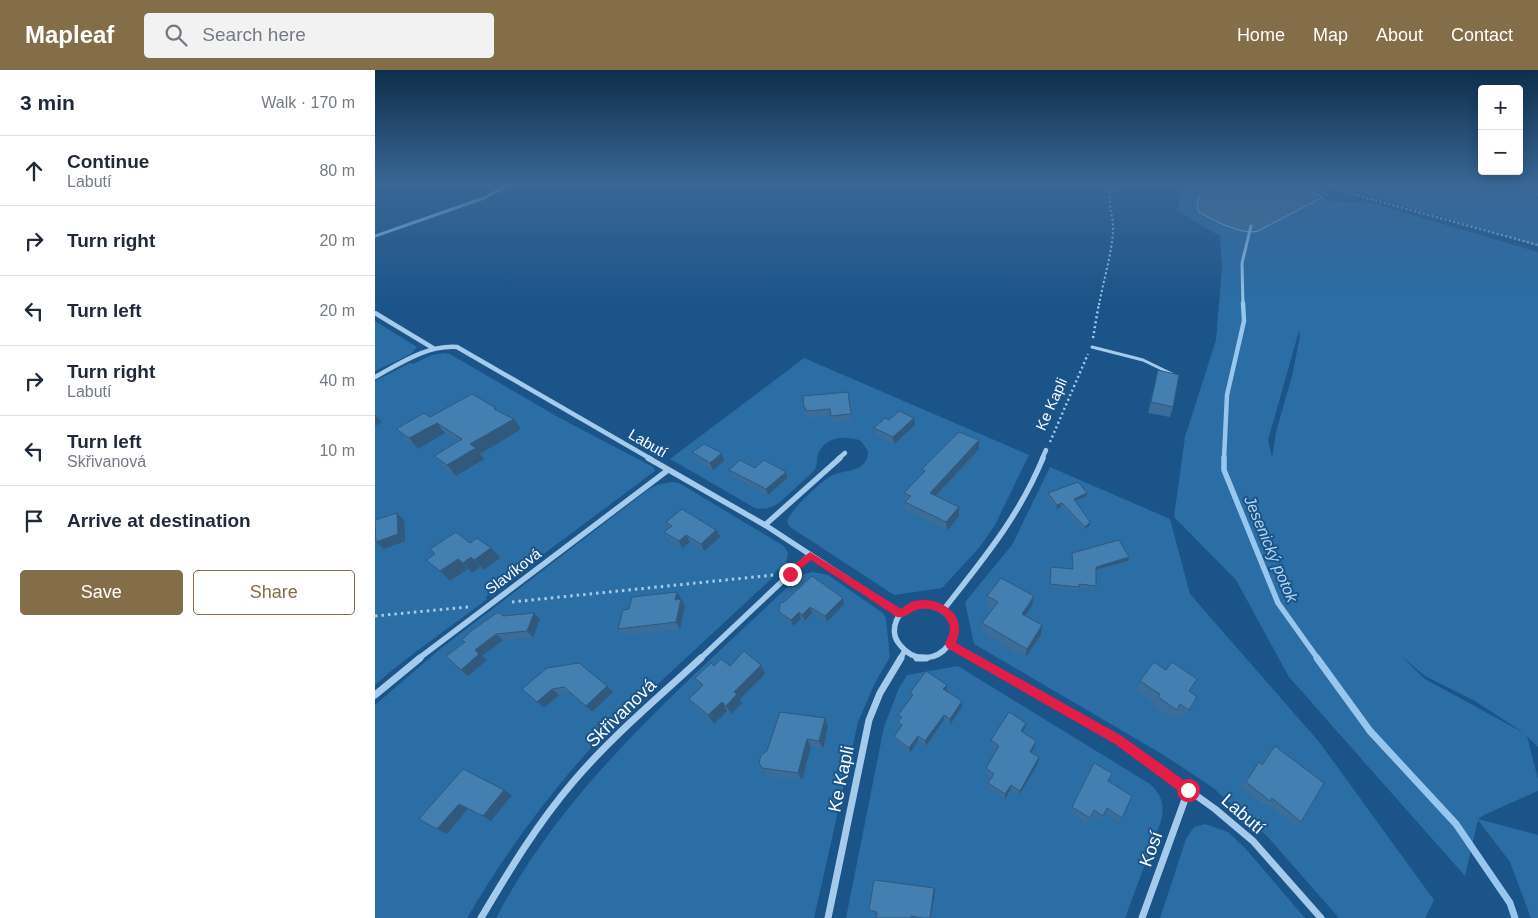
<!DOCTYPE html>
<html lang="en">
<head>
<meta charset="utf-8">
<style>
  body { margin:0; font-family:Arial,sans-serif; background:#f2f2f3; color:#1f2937 }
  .controls { position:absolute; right:15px; top:15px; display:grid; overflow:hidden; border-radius:5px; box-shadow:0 2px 12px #0003 }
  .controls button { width:45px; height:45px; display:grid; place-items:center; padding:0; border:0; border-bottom:1px solid #e0e1e3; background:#fff; color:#1f2937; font:25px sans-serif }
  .stop { position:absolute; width:15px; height:15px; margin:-11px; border:4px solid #e11d48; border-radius:50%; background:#fff }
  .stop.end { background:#e11d48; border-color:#fff; box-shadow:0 1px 5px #0008 }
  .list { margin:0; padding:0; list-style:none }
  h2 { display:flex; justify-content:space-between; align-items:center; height:65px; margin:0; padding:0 20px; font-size:21px }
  h2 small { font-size:16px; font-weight:400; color:#747a83 }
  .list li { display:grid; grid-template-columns:32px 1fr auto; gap:15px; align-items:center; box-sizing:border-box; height:70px; padding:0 20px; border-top:1px solid #e0e1e3 }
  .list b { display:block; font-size:19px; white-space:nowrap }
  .list p { margin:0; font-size:16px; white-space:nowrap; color:#747a83 }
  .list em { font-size:16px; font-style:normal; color:#747a83 }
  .actions { display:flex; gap:10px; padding:15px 20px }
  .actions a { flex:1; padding:11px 0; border:1px solid #836e49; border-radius:5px; text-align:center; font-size:18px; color:#836e49 }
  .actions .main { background:#836e49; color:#fff }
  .icon { flex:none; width:28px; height:28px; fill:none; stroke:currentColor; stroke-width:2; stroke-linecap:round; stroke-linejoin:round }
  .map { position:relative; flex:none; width:1163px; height:848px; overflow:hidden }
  header { display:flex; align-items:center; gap:30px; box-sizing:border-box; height:70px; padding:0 25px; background:#836e49; color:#fff }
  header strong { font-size:24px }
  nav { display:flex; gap:28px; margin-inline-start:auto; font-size:18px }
  .search { width:350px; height:45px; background:#f2f2f3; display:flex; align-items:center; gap:12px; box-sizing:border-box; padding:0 18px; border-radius:5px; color:#747a83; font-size:19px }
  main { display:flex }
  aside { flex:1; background:#fff }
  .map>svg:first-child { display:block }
  .green { fill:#2b6da5; fill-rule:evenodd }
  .water { fill:#446e94; stroke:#97c7ee }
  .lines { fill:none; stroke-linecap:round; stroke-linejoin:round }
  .stream-far3 { stroke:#97c7ee; stroke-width:3 }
  .stream-far2 { stroke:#97c7ee; stroke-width:4.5 }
  .stream-far1 { stroke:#97c7ee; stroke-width:5.5 }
  .stream { stroke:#97c7ee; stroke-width:7 }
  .path-far2 { stroke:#a4cbec; stroke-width:2; stroke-dasharray:2 2.5; stroke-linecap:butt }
  .path-far1 { stroke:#a4cbec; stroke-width:2.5; stroke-dasharray:2 3; stroke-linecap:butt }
  .path { stroke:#a4cbec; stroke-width:3; stroke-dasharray:2.5 4; stroke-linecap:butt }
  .service { stroke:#a4cbec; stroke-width:3 }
  .minor-far2 { stroke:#a4cbec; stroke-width:4.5 }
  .minor-far1 { stroke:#a4cbec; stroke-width:5.5 }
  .minor { stroke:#a4cbec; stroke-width:7 }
  .wall { fill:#3a6d99 }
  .shaded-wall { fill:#30597d }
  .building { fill:#447fb2; stroke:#30597d }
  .route { fill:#e11d48 }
  .labels { text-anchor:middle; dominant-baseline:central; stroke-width:4; stroke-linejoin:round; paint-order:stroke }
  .street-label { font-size:15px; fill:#fff; stroke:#1b5488 }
  .water-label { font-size:16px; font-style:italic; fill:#afd5f4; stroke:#1b5488 }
  .near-street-label { font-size:18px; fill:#fff; stroke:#1b5488 }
</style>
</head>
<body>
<header>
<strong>Mapleaf</strong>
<div class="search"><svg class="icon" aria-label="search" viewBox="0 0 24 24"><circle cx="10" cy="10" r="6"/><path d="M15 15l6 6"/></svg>Search here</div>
<nav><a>Home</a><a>Map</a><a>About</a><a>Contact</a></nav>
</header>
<main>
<aside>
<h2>3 min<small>Walk · 170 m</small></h2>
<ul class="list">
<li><svg class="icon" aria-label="ahead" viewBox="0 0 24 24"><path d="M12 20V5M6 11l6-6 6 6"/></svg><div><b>Continue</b><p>Labutí</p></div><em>80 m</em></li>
<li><svg class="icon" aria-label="right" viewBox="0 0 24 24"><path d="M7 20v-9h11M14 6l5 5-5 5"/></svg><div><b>Turn right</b></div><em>20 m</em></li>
<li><svg class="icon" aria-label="left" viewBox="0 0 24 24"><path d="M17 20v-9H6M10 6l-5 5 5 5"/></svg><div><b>Turn left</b></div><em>20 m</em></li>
<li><svg class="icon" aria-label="right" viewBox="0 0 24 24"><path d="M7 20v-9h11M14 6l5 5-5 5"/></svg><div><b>Turn right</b><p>Labutí</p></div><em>40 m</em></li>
<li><svg class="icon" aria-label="left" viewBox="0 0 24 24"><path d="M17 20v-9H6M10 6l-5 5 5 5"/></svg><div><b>Turn left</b><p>Skřivanová</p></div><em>10 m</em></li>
<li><svg class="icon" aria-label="arrive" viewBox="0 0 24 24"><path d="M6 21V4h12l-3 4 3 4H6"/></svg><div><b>Arrive at destination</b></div></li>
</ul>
<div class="actions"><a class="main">Save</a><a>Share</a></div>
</aside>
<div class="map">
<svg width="1163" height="848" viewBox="0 0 1163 848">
  <rect width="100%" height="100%" fill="#1b5488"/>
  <!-- green -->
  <g class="green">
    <path d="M 810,115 L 829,115 L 823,141 C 839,151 863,163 883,161 L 948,127 L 956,129 L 955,131 L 997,133 L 1163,182 L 1163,677 L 1152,666 L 1163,709 L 1163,721 L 1109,745 L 1103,749 L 1163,765 L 1163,848 L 1156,848 L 1135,792 L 1103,750 L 1090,806 L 914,607 L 861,510 L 799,447 L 810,367 L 841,270 L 847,197 L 845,166 L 802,141 L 806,122 ZM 924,261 L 925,266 L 917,306 L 901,362 L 897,388 L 893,370 ZM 1026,586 L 1050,606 L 1100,631 L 1149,663 L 1050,609 Z"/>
    <path d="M 959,115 L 1163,115 L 1163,177 L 1150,172 Z"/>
    <path d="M 0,251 L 42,277 L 36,284 L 0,301 Z"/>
    <path d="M 69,283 L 75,284 L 183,347 L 278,397 L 280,401 L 111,527 L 112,529 C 75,558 36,583 0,615 L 0,311 L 35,293 L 38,294 L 57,285 Z"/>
    <path d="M 429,288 L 654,385 L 620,455 L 604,478 L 567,518 L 519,525 L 415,457 L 412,452 C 413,442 448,409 458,405 C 471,399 493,403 493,381 L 486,371 C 472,365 451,367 444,382 C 440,389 444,394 439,401 L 404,433 C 396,438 390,440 380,438 L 295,389 Z"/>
    <path d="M 675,397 L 795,449 L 815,524 L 945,673 L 1059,830 L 1050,848 L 964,848 L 892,766 L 837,717 L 787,684 L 599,574 L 590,532 L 637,475 Z"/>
    <path d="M 297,412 L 304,413 L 409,476 L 413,483 L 410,499 L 403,499 L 395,510 L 228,665 C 175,721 131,782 92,848 L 0,848 L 0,635 L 65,579 L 274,419 L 282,415 Z"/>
    <path d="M 438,502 L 453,505 L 508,543 L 511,549 L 515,587 L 501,611 L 483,652 L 439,848 L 121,848 C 192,712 311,614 420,510 L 429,504 Z"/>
    <path d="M 583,596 L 775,714 C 787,725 790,736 786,751 L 750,848 L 471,848 L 509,657 L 524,618 L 532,605 Z"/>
    <path d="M 830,754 L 853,762 L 870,778 L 930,848 L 785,848 L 811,769 L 819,757 Z"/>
  </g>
  <!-- water -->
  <path class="water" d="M 829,115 L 920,115 L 948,127 L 883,161 C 868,166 835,149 823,141 L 822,132 Z"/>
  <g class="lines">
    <!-- stream-far3 -->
    <g class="stream-far3">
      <path d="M 0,166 L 109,128 L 134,115"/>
      <path d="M 868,235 L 867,193 L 876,156"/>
    </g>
    <!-- stream-far2 -->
    <path class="stream-far2" d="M 849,389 L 852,325 L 869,251 L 868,233"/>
    <!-- stream-far1 -->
    <path class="stream-far1" d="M 849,388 L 849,400 L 903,533 L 943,589"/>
    <!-- stream -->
    <path class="stream" d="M 942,588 L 995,661 L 1081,754 L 1135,833 L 1140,848"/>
    <!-- path-far2 -->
    <g class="path-far2">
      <path d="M 931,115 L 953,125"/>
      <path d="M 953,115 L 988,127 L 1163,175"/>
      <path d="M 1137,115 L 1163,124"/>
      <path d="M 724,235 C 728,212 737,183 738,161 C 739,143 729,131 739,115"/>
    </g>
    <!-- path-far1 -->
    <g class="path-far1">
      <path d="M 718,268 L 724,233"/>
      <path d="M 675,372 L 713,284"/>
    </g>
    <!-- path -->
    <g class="path">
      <path d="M 137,532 L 399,505"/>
      <path d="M 0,546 L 93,537"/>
    </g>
    <!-- service -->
    <path class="service" d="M 717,277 L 768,290 L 799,305"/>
    <!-- minor-far2 -->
    <g class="minor-far2">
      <path d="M 0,243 L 58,278"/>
      <path d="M 0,307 C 26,293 52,275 82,277 L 276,389"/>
      <path d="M 463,389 L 470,383"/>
      <path d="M 667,389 L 671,380"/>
    </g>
    <!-- minor-far1 -->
    <g class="minor-far1">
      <path d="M 273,388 L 390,455 L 526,544"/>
      <path d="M 390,455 L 465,388"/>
      <path d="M 551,534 C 613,550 557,615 525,575 C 515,564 519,546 532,539 C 537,536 545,535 551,534 Z"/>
      <path d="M 569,539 C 609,488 643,448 668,388"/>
      <path d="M 575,575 L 600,589"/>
      <path d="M 43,589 L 293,400"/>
      <path d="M 325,589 L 435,485"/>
      <path d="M 525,589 L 529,582"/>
    </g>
    <!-- minor -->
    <g class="minor">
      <path d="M 542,588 L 551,588"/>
      <path d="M 598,588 L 744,670 L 840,739 L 878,771 L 946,848"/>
      <path d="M 0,625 L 45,588"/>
      <path d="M 106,848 C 134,801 162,754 198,712 C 236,667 283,628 326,588"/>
      <path d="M 453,848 L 494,650 L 505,623 L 526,588"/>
      <path d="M 767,848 L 813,721"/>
    </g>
  </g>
  <!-- wall -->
  <g class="wall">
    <path d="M 783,300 L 798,337 L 795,347 L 773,343 Z"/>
    <path d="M 473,322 L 477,351 L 457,353 L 456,346 L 433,348 L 432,345 L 430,345 L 429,338 Z"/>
    <path d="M 124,342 L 139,349 L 146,359 L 105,384 L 109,389 L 81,406 L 68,396 L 59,386 L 83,372 L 70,363 L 43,379 L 30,369 L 21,359 L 55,347 Z"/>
    <path d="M 514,350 L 540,355 L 519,374 L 500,365 L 499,358 Z"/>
    <path d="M 604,379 L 561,426 L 584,446 L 572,461 L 531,440 L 529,423 L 548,403 L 547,399 Z"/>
    <path d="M 317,382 L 347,383 L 349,391 L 338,400 L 320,389 Z"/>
    <path d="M 380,398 L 412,408 L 393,425 L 356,406 L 354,400 Z"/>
    <path d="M 673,423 L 712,423 L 712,426 L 700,431 L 715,452 L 715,455 L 709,460 L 686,437 L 681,439 L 672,427 Z"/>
    <path d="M 291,452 L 345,467 L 329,481 L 315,472 L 307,478 L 293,469 L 289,462 L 294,458 Z"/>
    <path d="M 95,473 L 116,478 L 125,488 L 109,500 L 105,497 L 97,503 L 93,499 L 75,511 L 51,490 Z"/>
    <path d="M 697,483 L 754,487 L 753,491 L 721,500 L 721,516 L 720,519 L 703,518 L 703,520 L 674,517 L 676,497 L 697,499 L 696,486 Z"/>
    <path d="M 612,526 L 657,536 L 650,546 L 666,565 L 650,588 L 607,562 L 607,553 L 618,539 L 611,535 Z"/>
    <path d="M 468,528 L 469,534 L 452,552 L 437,543 L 430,551 L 426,549 L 418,556 L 407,548 L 404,542 Z"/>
    <path d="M 306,529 L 310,536 L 305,559 L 248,565 L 243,559 L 254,539 Z"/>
    <path d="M 128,546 L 165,549 L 158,568 L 128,570 L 107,586 L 112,590 L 93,606 L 90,572 Z"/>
    <path d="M 204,593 L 238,622 L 217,642 L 195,623 L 184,625 L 169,638 L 147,619 Z"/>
    <path d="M 386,595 L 390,604 L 365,629 L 367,633 L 356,644 L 352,641 L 339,654 L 320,637 L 314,629 L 326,617 L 320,608 L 339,596 Z"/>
    <path d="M 765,611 L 814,621 L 822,627 L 808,648 L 800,643 L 796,648 L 779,636 L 780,633 L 761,620 Z"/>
    <path d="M 572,615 L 571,621 L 587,637 L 575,655 L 569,650 L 551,676 L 543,671 L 535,683 L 520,672 L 519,667 L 525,658 L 523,652 L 524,651 L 523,645 L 536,628 L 535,623 Z"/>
    <path d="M 453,656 L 448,679 L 436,677 L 427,710 L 392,706 L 387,698 Z"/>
    <path d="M 650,658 L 647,662 L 661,671 L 660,676 L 656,683 L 664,687 L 663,693 L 644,726 L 635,720 L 630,729 L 613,718 L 613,713 L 616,708 L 610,704 L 611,698 L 622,680 L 615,676 L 616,670 Z"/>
    <path d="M 900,676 L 926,752 L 920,756 L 892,734 L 890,736 L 866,717 L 879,698 L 884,692 L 886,694 L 895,681 Z"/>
    <path d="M 719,693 L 733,711 L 747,748 L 744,752 L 730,743 L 726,750 L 717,745 L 712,753 L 695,742 Z"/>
    <path d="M 559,818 L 560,821 L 556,848 L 501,848 L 502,844 L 496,843 L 494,840 Z"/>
  </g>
  <!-- shaded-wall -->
  <g class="shaded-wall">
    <path d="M 0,345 L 7,352 L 0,356 Z"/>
    <path d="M 539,348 L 540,355 L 519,374 L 518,367 Z"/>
    <path d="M 139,349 L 146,359 L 105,384 L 109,389 L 81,406 L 72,395 L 95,374 Z"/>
    <path d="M 62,353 L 70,363 L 43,379 L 34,368 Z"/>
    <path d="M 604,370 L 604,379 L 555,432 L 555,423 Z"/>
    <path d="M 347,383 L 349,391 L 338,400 L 335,393 Z"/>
    <path d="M 411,402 L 412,408 L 393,425 L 391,419 Z"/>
    <path d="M 712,423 L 712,426 L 698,432 L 699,429 Z"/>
    <path d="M 687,433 L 686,437 L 681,439 L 682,435 Z"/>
    <path d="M 584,437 L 584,446 L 572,461 L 571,452 Z"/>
    <path d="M 22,443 L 29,450 L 30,471 L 9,479 L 1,472 L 0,472 L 0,463 Z"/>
    <path d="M 715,452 L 715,455 L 709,460 L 710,457 Z"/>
    <path d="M 341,460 L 345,467 L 329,481 L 326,474 Z"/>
    <path d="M 311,465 L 315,472 L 307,478 L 304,471 Z"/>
    <path d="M 116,478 L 125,488 L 109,500 L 99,490 Z"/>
    <path d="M 96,487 L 105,497 L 97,503 L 88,493 Z"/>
    <path d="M 754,487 L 753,491 L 720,500 L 721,497 Z"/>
    <path d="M 83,489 L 93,499 L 75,511 L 65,501 Z"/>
    <path d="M 302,522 L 306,529 L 304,536 L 300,530 Z"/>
    <path d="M 659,526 L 657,536 L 645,553 L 647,544 Z"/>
    <path d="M 468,528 L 469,534 L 452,552 L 450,546 Z"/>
    <path d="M 306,529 L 310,536 L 305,559 L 301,552 Z"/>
    <path d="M 435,537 L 437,543 L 430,551 L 427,545 Z"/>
    <path d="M 424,542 L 426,549 L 418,556 L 416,550 Z"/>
    <path d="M 159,543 L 165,549 L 158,568 L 152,561 Z"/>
    <path d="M 667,555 L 666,565 L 650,588 L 652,579 Z"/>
    <path d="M 121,564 L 128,570 L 107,586 L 112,590 L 93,606 L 86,600 L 100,580 Z"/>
    <path d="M 386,595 L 390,604 L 365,629 L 367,633 L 356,644 L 351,636 L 359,622 Z"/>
    <path d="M 572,615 L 572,621 L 569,625 L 568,619 Z"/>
    <path d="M 232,616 L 238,622 L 217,642 L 211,636 Z"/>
    <path d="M 177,619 L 184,625 L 169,638 L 162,632 Z"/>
    <path d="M 587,631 L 587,637 L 575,655 L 575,649 Z"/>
    <path d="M 347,632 L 352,641 L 339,654 L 333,645 Z"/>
    <path d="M 569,645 L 569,650 L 551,676 L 550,671 Z"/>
    <path d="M 450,648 L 453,656 L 448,679 L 444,671 Z"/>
    <path d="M 651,653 L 650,658 L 645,666 L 646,661 Z"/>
    <path d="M 543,666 L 543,671 L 535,683 L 534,678 Z"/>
    <path d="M 432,669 L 436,677 L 427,710 L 423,703 Z"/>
    <path d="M 661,671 L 660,676 L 654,687 L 655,682 Z"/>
    <path d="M 664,687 L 663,693 L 644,726 L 645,721 Z"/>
    <path d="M 636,715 L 635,720 L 630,729 L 630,724 Z"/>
    <path d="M 129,720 L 137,725 L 116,751 L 108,746 Z"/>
    <path d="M 84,734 L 93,739 L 72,764 L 62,759 Z"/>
    <path d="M 559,818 L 560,821 L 556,848 L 555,848 Z"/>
  </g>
  <!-- building -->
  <g class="building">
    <path d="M 783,300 L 804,305 L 798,337 L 776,332 Z"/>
    <path d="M 473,322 L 476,344 L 456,346 L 455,339 L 431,341 L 431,338 L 429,338 L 428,326 Z"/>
    <path d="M 97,324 L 121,338 L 119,339 L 139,349 L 95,374 L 101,378 L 72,395 L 59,386 L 87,369 L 62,353 L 34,368 L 21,359 L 49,343 L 55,347 Z"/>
    <path d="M 524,341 L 539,348 L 518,367 L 499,358 L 510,348 L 514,350 Z"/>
    <path d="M 584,362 L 604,370 L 555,423 L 584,437 L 571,452 L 530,432 L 536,426 L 529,423 L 550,401 L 547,399 Z"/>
    <path d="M 329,374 L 347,383 L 335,393 L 317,382 Z"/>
    <path d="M 365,390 L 380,398 L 389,390 L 411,402 L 391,419 L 354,400 Z"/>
    <path d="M 703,412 L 712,423 L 699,429 L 715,452 L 710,457 L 687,433 L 682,435 L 673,423 Z"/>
    <path d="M 307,439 L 341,460 L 326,474 L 311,465 L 304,471 L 289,462 L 297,456 L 291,452 Z"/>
    <path d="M 22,443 L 23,464 L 1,472 L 0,450 Z"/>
    <path d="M 81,462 L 95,473 L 102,468 L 116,478 L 99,490 L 96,487 L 88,493 L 83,489 L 65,501 L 51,490 L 60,484 L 55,479 Z"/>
    <path d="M 744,470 L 754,487 L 721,497 L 721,516 L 704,514 L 704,517 L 675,514 L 676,497 L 698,499 L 697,483 Z"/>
    <path d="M 437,506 L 468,528 L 450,546 L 435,537 L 427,545 L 424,542 L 416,550 L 404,542 L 405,533 L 409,532 Z"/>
    <path d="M 626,508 L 659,526 L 647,544 L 667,555 L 652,579 L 607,553 L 623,532 L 612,526 Z"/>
    <path d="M 302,522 L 300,530 L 306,529 L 301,552 L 243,559 L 248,540 L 254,539 L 257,527 Z"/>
    <path d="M 123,542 L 128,546 L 159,543 L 152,561 L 121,564 L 100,580 L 104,584 L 86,600 L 71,586 L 90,572 L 87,570 L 96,561 Z"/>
    <path d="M 369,581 L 386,595 L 359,622 L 362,624 L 351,636 L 347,632 L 333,645 L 314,629 L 328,615 L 320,608 L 336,593 L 339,596 L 346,589 L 355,596 Z"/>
    <path d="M 779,592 L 791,600 L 797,592 L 822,609 L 814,621 L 822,627 L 814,640 L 805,634 L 802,640 L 783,627 L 785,624 L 765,611 Z"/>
    <path d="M 204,593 L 232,616 L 211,636 L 189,617 L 177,619 L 162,632 L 147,619 L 172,598 Z"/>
    <path d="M 551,601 L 572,615 L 568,619 L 587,631 L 575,649 L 569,645 L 550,671 L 543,666 L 534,678 L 519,667 L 527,655 L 523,652 L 527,647 L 523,645 L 538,625 L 535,623 Z"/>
    <path d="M 405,642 L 450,648 L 444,671 L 432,669 L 423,703 L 387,698 L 384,693 L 386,685 L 392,681 Z"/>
    <path d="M 634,642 L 651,653 L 646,661 L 661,671 L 655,682 L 664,687 L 645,721 L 636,715 L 630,724 L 613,713 L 619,704 L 611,698 L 624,676 L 616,670 Z"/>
    <path d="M 900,676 L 949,713 L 926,752 L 897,728 L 895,731 L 871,712 L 884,692 L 887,695 Z"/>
    <path d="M 719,693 L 737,703 L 733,711 L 757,726 L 747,748 L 732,738 L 728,746 L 719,740 L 715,748 L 697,737 Z"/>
    <path d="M 88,699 L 129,720 L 108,746 L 84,734 L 62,759 L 44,749 Z"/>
    <path d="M 499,810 L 559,818 L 555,848 L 547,848 L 536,846 L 536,848 L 501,848 L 502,842 L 494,840 Z"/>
  </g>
  <!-- sky -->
  <linearGradient id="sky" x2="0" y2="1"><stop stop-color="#0f2e4b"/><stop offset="0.49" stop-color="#396796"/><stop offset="1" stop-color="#396796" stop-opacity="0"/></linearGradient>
  <rect width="1163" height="234" fill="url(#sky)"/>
  <!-- route -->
  <path class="route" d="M 435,482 L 526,539 C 530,536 535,532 540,531 C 559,526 586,539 584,561 C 584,565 582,569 581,573 L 747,666 L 817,716 L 819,720 L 817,725 L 813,726 L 809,725 L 740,674 L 572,578 L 570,574 C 572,570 575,563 575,559 C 574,543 558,537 545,539 C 536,540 531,549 522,547 L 436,490 L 418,506 L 411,506 L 411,501 Z"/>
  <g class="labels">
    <!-- street labels -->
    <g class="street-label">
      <text transform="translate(676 334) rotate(-66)">Ke Kapli</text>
      <text transform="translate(273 373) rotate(30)">Labutí</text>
      <text transform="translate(138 501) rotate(-37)">Slavíková</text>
    </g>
    <!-- water labels -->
    <g class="water-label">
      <text transform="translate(896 479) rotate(67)">Jesenický potok</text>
    </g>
    <!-- near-street labels -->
    <g class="near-street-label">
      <text transform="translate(246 643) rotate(-44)">Skřivanová</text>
      <text transform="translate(466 709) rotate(-78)">Ke Kapli</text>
      <text transform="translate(868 744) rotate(41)">Labutí</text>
      <text transform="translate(776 779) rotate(-70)">Kosí</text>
    </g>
  </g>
</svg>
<div class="controls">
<button>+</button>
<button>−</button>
</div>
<div class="stop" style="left:813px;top:720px"></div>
<div class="stop end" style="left:415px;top:504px"></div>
</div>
</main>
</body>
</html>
